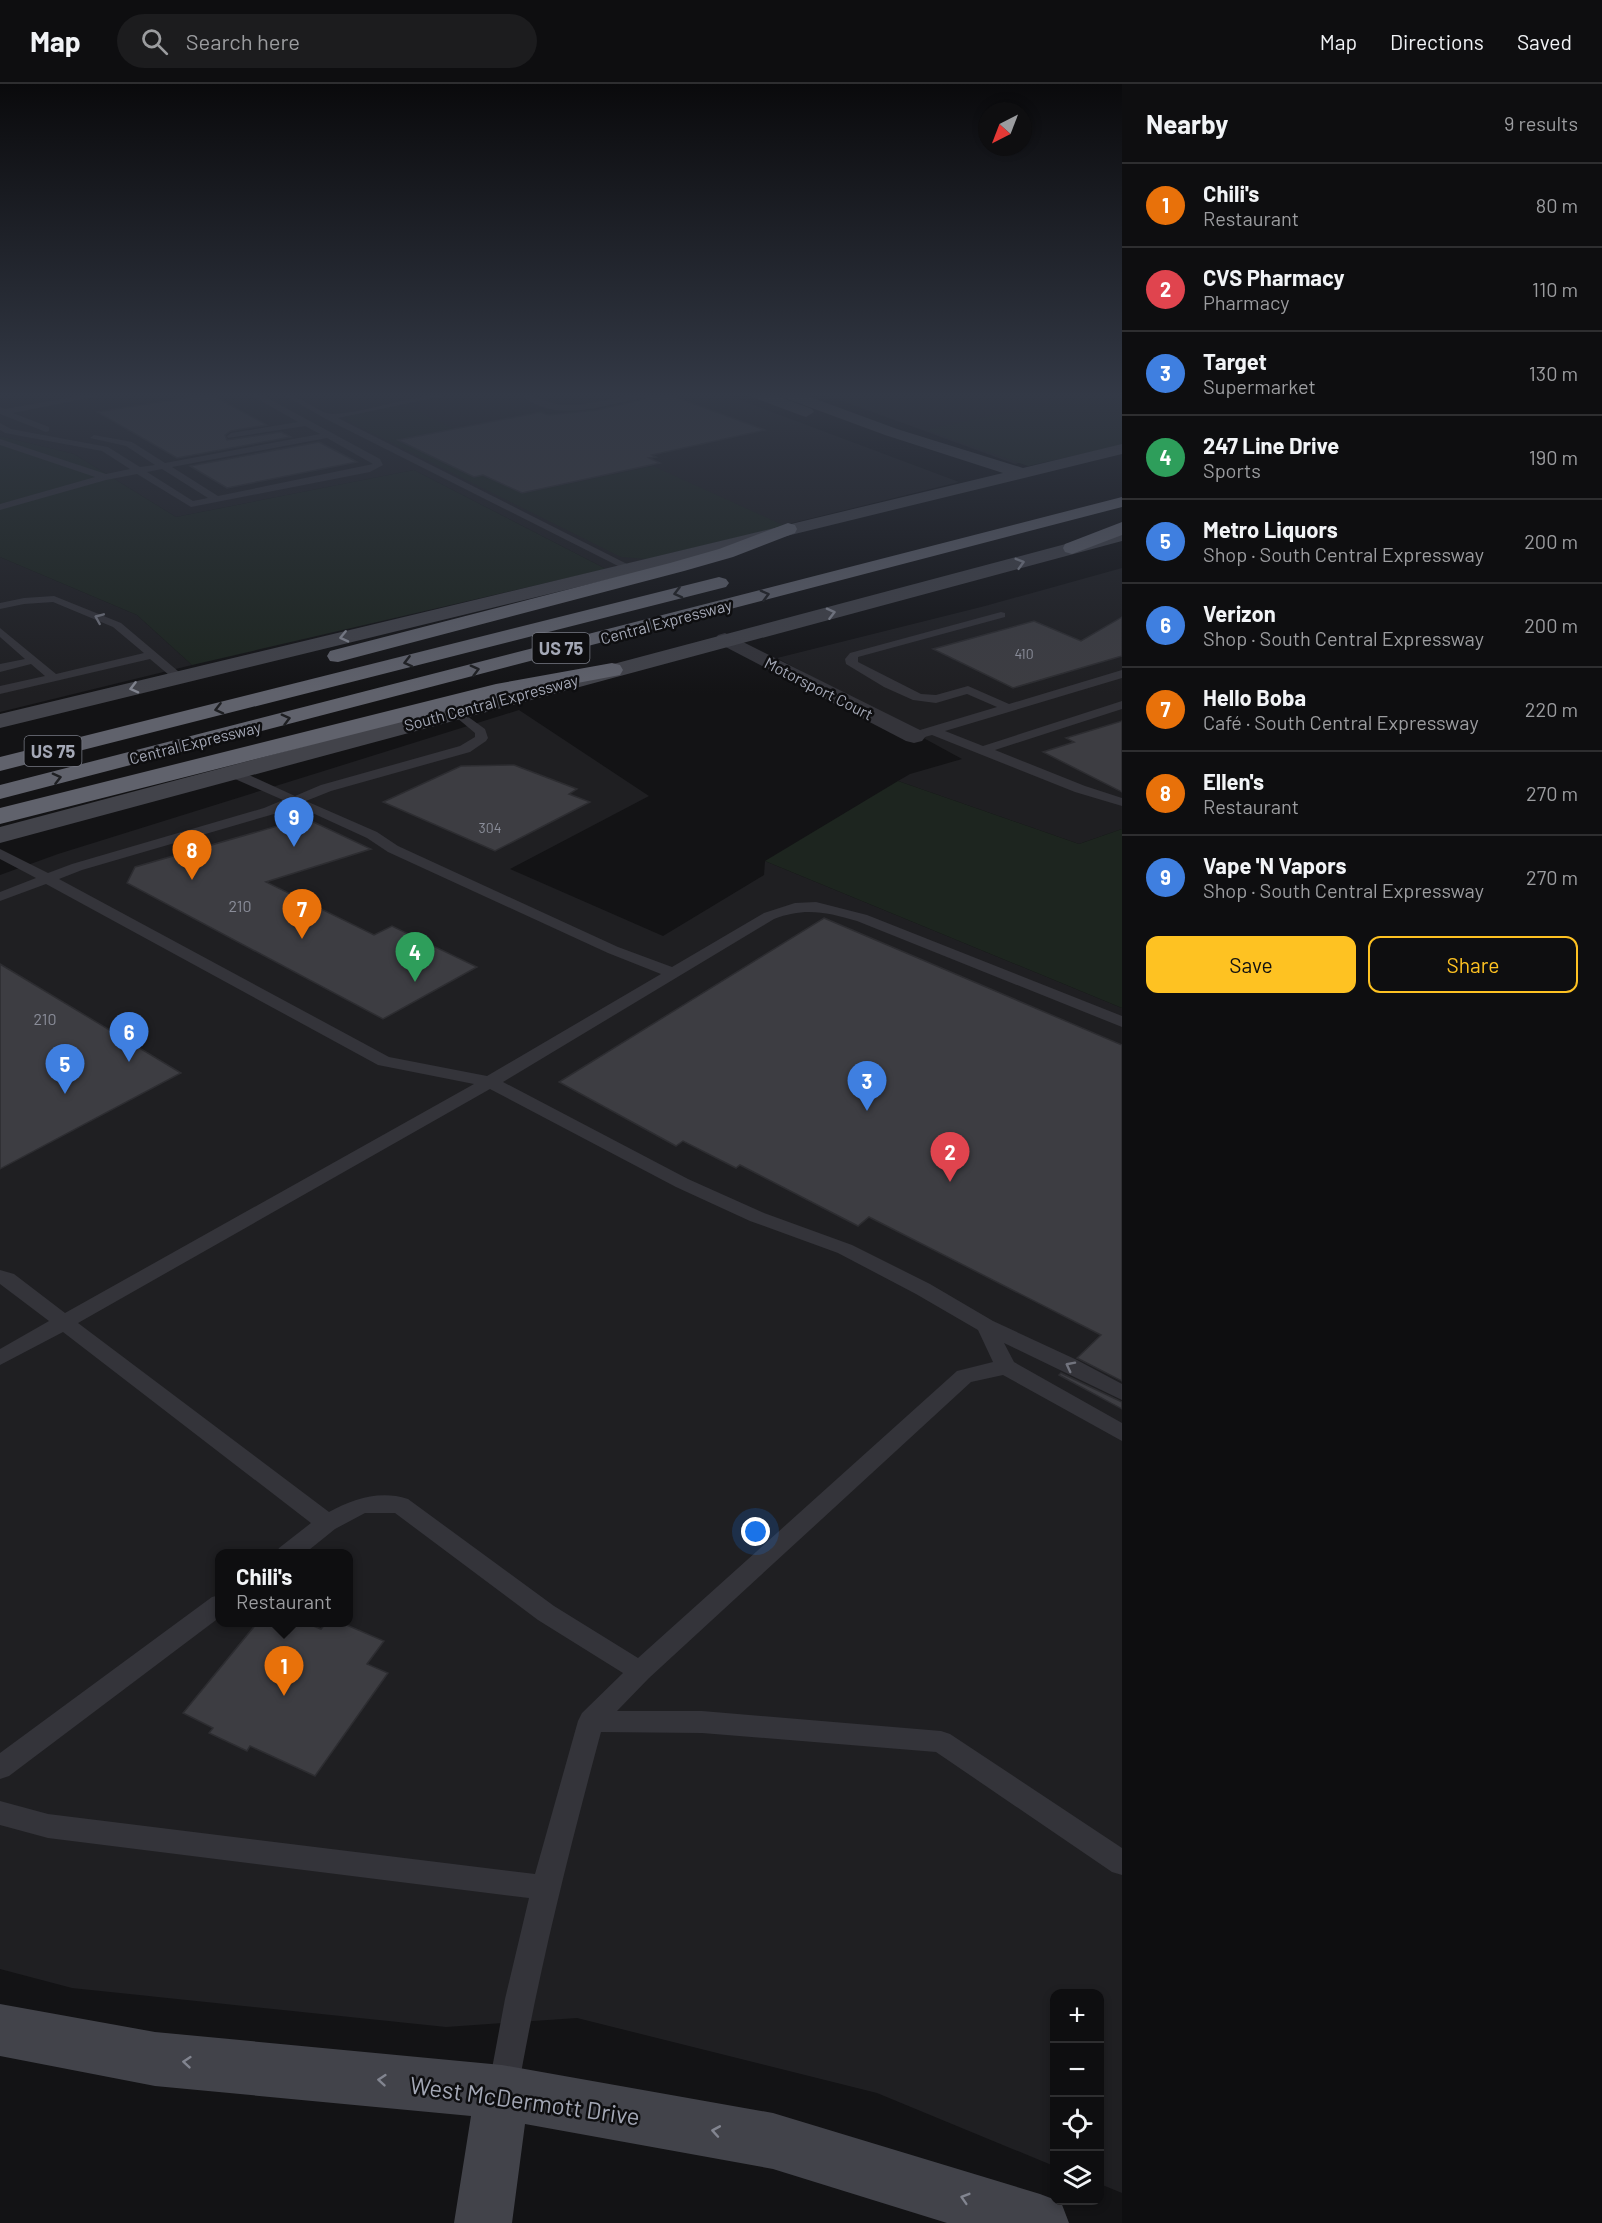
<!DOCTYPE html>
<html lang="en">
<head>
<meta charset="utf-8">
<style>
  body { margin:0; font-family:Barlow,sans-serif; background:#1c1c1e; color:#f1f3f6 }
  .controls { position:absolute; right:18px; bottom:18px; display:grid; overflow:hidden; border-radius:12px; box-shadow:0 3px 9px #0003 }
  .controls button { width:54px; height:54px; display:grid; place-items:center; padding:0; border:0; border-bottom:2px solid #2e2e30; background:#0e0e10; color:#f1f3f6; font:30px sans-serif }
  .compass { position:absolute; left:978px; top:18px; width:54px; height:54px; border-radius:50%; background:#0e0e10; box-shadow:0 3px 9px #0003; rotate:222deg }
  .you { position:absolute; left:756px; top:1448px; width:21px; height:21px; margin:-15px; border:4px solid #fff; border-radius:50%; background:#1a73e8; box-shadow:0 0 0 9px #1a73e833 }
  .badge { display:grid; place-items:center; width:39px; height:39px; border-radius:50%; background:#fec222; color:#fff; font-size:20px; font-weight:700 }
  .pin { position:absolute; translate:-50% -50px; filter:drop-shadow(0 2px 3px #0008) }
  .pin::after { content:''; position:absolute; top:32px; width:21px; height:18px; background:inherit; clip-path:polygon(0 0,100% 0,50% 100%) }
  .popup { position:absolute; left:215px; top:1465px; width:138px; height:78px; box-sizing:border-box; display:grid; place-content:center; border-radius:12px; background:#0e0e10; filter:drop-shadow(0 2px 4px #0005); font-size:20px; white-space:nowrap; color:#9b9c9f }
  .popup b { font-size:22px; color:#f1f3f6 }
  .popup::after { content:''; position:absolute; left:50%; top:100%; margin-left:-12px; border:12px solid transparent; border-top-color:#0e0e10 }
  .list { margin:0; padding:0; list-style:none }
  h2 { display:flex; justify-content:space-between; align-items:center; height:78px; margin:0; padding:0 24px; font-size:26px }
  h2 small { font-size:20px; font-weight:400; color:#9b9c9f }
  .list li { display:grid; grid-template-columns:39px 1fr auto; gap:18px; align-items:center; box-sizing:border-box; height:84px; padding:0 24px; border-top:2px solid #2e2e30 }
  .list b { display:block; font-size:22px; white-space:nowrap }
  .list p { margin:0; font-size:20px; white-space:nowrap; color:#9b9c9f }
  .list em { font-size:20px; font-style:normal; color:#9b9c9f }
  .actions { display:flex; gap:12px; padding:18px 24px }
  .actions a { flex:1; padding:14px 0; border:2px solid #fec222; border-radius:12px; text-align:center; font-size:21px; color:#fec222 }
  .actions .main { background:#fec222; color:#111 }
  .icon { flex:none; width:33px; height:33px; fill:none; stroke:currentColor; stroke-width:2; stroke-linecap:round; stroke-linejoin:round }
  .map { position:relative; flex:none; width:1122px; height:2139px; overflow:hidden }
  header { display:flex; align-items:center; gap:36px; box-sizing:border-box; height:84px; padding:0 30px; background:#0e0e10; border-bottom:2px solid #2e2e30 }
  header strong { font-size:28px }
  nav { display:flex; gap:33px; margin-inline-start:auto; font-size:21px }
  .search { width:420px; height:54px; background:#1c1c1e; display:flex; align-items:center; gap:15px; box-sizing:border-box; padding:0 21px; border-radius:33px; color:#9b9c9f; font-size:22px }
  main { display:flex }
  aside { flex:1; background:#0e0e10 }
  .map>svg:first-child { display:block }
  .built { fill:#1f1f22; fill-rule:evenodd }
  .green { fill:#1d251f }
  .building { fill:#3d3d42; stroke:#2d2d31; stroke-width:1.5 }
  .lines { fill:none; stroke-linecap:round; stroke-linejoin:round }
  .lane { fill:#34343a; fill-rule:evenodd }
  .street { fill:#34343a; fill-rule:evenodd }
  .secondary { fill:#42434a; fill-rule:evenodd }
  .highway { fill:#60626c; fill-rule:evenodd }
  .oneway { stroke:#828590 }
  .oneway2 { stroke:#1e1f22 }
  .oneway3 { stroke:#72747e }
  .labels { text-anchor:middle; dominant-baseline:central; stroke-width:5; stroke-linejoin:round; paint-order:stroke }
  .far-number-label { font-size:14px; fill:#8a8d99 }
  .far-street-label { font-size:16px; fill:#a4a8b6; stroke:#0e0e10 }
  .number-label { font-size:16px; fill:#8a8d99 }
  .shield { fill:#0e0e10; stroke:#777a84; stroke-width:1.5 }
  .shield-label { font-size:18px; font-weight:bold; fill:#a4a8b6 }
  .near-street-label { font-size:24px; fill:#a4a8b6; stroke:#0e0e10 }
</style>
</head>
<body>
<header>
<strong>Map</strong>
<div class="search"><svg class="icon" aria-label="search" viewBox="0 0 24 24"><circle cx="10" cy="10" r="6"/><path d="M15 15l6 6"/></svg>Search here</div>
<nav><a>Map</a><a>Directions</a><a>Saved</a></nav>
</header>
<main>
<div class="map">
<svg width="1122" height="2139" viewBox="0 0 1122 2139">
  <rect width="100%" height="100%" fill="#131315"/>
  <!-- built -->
  <g class="built">
    <path d="M 0,310 L 724,310 L 959,398 L 606,485 L 414,386 L 176,433 L 74,370 L 0,352 Z"/>
    <path d="M 823,310 L 1122,310 L 1122,353 L 1015,380 Z"/>
    <path d="M 0,473 L 137,531 L 192,581 L 0,628 Z"/>
    <path d="M 1122,484 L 1122,745 L 1079,760 L 898,697 L 910,690 L 962,675 L 777,574 L 985,522 Z"/>
    <path d="M 519,626 L 649,712 L 510,785 L 663,852 L 764,791 L 765,777 L 1122,924 L 1122,2109 L 1100,2100 L 1100,1910 L 1054,1910 L 1054,2082 L 877,2009 L 577,1934 L 446,1943 L 72,1904 L 0,1885 L 0,791 L 58,770 ZM 220,1470 L 348,1470 L 348,1538 L 220,1538 Z"/>
  </g>
  <!-- green -->
  <g class="green">
    <path d="M 1090,310 L 1122,310 L 1122,361 L 1028,382 L 926,346 Z"/>
    <path d="M 391,323 L 409,323 L 456,346 L 413,355 L 524,409 L 653,382 L 785,442 L 646,475 L 621,473 L 346,336 L 353,330 Z"/>
    <path d="M 0,352 L 74,370 L 176,433 L 414,386 L 606,485 L 192,581 L 137,531 L 0,473 Z"/>
    <path d="M 898,697 L 1079,760 L 1122,745 L 1122,924 L 765,777 Z"/>
  </g>
  <!-- building -->
  <g class="building">
    <path d="M 210,310 L 267,341 L 231,347 L 225,351 L 227,356 L 281,348 L 291,353 L 177,374 L 97,328 Z"/>
    <path d="M 652,310 L 667,310 L 765,346 L 652,371 L 656,373 L 649,374 L 660,379 L 522,409 L 483,391 L 474,393 L 398,356 L 541,328 L 548,331 L 597,326 L 640,316 Z"/>
    <path d="M 319,358 L 357,378 L 227,404 L 190,382 Z"/>
    <path d="M 1122,533 L 1122,572 L 1013,604 L 933,565 L 1034,537 L 1081,557 Z"/>
    <path d="M 1122,637 L 1122,708 L 1043,668 L 1074,658 L 1066,654 Z"/>
    <path d="M 514,681 L 577,705 L 569,710 L 590,718 L 495,767 L 383,718 L 461,682 Z"/>
    <path d="M 305,734 L 371,765 L 266,798 L 374,851 L 392,842 L 477,883 L 383,935 L 127,799 L 135,783 Z"/>
    <path d="M 824,834 L 1122,961 L 1122,1297 L 1077,1274 L 1101,1251 L 869,1133 L 858,1142 L 740,1081 L 736,1084 L 683,1057 L 676,1062 L 559,998 Z"/>
    <path d="M 0,880 L 181,989 L 0,1085 Z"/>
    <path d="M 1061,1289 L 1122,1318 L 1122,1325 L 1059,1291 Z"/>
    <path d="M 257,1539 L 265,1539 L 289,1549 L 298,1539 L 306,1539 L 321,1545 L 326,1539 L 342,1539 L 384,1557 L 367,1580 L 388,1589 L 315,1692 L 250,1662 L 247,1667 L 209,1649 L 213,1644 L 183,1629 Z"/>
  </g>
  <g class="lines">
    <!-- lane -->
    <g class="lane">
      <path d="M 89,310 L 108,310 L 13,329 L 49,343 L 49,347 L 46,348 L 0,330 L 0,323 L 5,325 Z"/>
      <path d="M 249,310 L 260,310 L 380,375 L 383,381 L 370,388 L 191,423 L 137,390 L 106,396 L 0,426 L 0,420 L 95,393 L 0,361 L 0,355 L 106,390 L 130,385 L 102,367 L 5,349 L 0,346 L 0,339 L 11,345 L 108,363 L 140,383 L 155,381 L 126,362 L 90,354 L 94,351 L 132,358 L 165,379 L 320,350 L 305,342 L 228,354 L 227,352 L 231,349 L 298,338 ZM 327,354 L 373,380 L 218,412 L 172,383 ZM 162,385 L 208,414 L 193,417 L 147,388 Z"/>
      <path d="M 282,310 C 301,310 318,330 333,330 C 372,328 411,310 452,310 L 338,334 L 635,484 L 626,486 L 326,335 Z"/>
      <path d="M 520,310 C 536,310 548,321 565,321 C 594,322 621,310 649,310 C 642,315 631,316 623,318 C 590,326 548,336 520,310 Z"/>
      <path d="M 54,512 L 121,539 L 185,593 L 183,596 L 175,596 L 150,575 L 0,610 L 0,602 L 45,592 L 31,580 L 0,588 L 0,580 L 25,575 L 0,553 L 0,544 L 56,590 L 144,569 L 113,543 L 53,518 L 24,520 L 0,525 L 0,519 L 24,514 Z"/>
      <path d="M 1001,528 L 1005,529 L 1005,533 L 858,573 L 858,578 L 921,610 L 936,611 L 968,602 L 1009,620 L 1122,586 L 1122,594 L 945,647 L 983,662 L 1122,617 L 1122,625 L 995,666 L 1085,702 L 1122,714 L 1122,722 L 1075,708 L 932,651 L 914,656 L 910,655 L 908,652 L 910,649 L 997,623 L 967,610 L 936,619 L 913,616 L 884,603 L 846,580 L 845,575 L 850,569 Z"/>
      <path d="M 456,624 L 485,645 L 488,654 L 486,657 L 470,668 L 331,707 L 306,717 L 377,748 L 398,762 L 618,863 L 672,883 L 764,829 L 795,819 L 816,818 L 867,831 L 1122,932 L 1122,943 L 857,837 C 827,828 804,823 774,835 L 503,998 L 688,1095 L 764,1129 L 852,1161 L 930,1200 L 993,1237 L 1077,1276 L 1122,1300 L 1122,1316 L 1004,1259 L 1014,1278 L 1122,1339 L 1122,1357 L 1003,1291 L 971,1298 L 649,1594 L 617,1627 L 702,1627 L 941,1647 L 950,1650 L 1122,1764 L 1122,1791 L 1112,1788 L 936,1668 L 702,1649 L 601,1648 C 569,1767 539,1885 518,2006 L 514,2017 L 503,2021 L 492,2017 L 488,2006 L 505,1915 L 529,1814 L 48,1754 L 0,1741 L 0,1717 L 48,1730 L 535,1790 L 578,1637 L 582,1629 L 623,1589 L 538,1536 L 395,1429 L 365,1429 L 335,1445 L 304,1470 L 276,1470 L 279,1464 L 311,1439 L 63,1248 L 0,1281 L 0,1265 L 49,1237 L 0,1200 L 0,1186 L 14,1190 L 65,1229 L 474,1000 L 378,981 L 46,800 L 0,817 L 0,808 L 36,794 L 0,775 L 0,765 L 48,789 L 72,780 L 264,724 L 283,716 L 226,691 L 224,688 L 226,685 L 236,685 L 295,712 L 321,701 L 460,662 L 475,653 L 475,649 L 450,628 ZM 295,721 L 367,754 L 388,768 L 608,869 L 661,890 L 487,992 L 389,973 L 59,795 L 82,786 L 274,730 ZM 490,1005 L 676,1103 L 750,1137 L 838,1169 L 916,1210 L 978,1246 L 993,1278 L 957,1287 L 638,1574 L 554,1522 L 408,1415 C 379,1406 354,1415 329,1428 L 78,1239 Z"/>
      <path d="M 220,1511 L 220,1533 L 9,1692 L 0,1695 L 0,1669 L 212,1513 Z"/>
    </g>
    <!-- street -->
    <path class="street" d="M 725,549 L 922,647 L 926,652 L 922,657 L 914,659 L 906,657 L 718,559 L 715,555 L 718,551 Z"/>
    <!-- secondary -->
    <g class="secondary">
      <path d="M 749,310 L 772,310 L 812,325 L 814,328 L 806,333 L 800,331 L 752,313 Z"/>
      <path d="M 779,310 L 802,310 L 897,345 L 1023,384 L 1122,360 L 1122,370 L 0,644 L 0,630 L 1003,389 L 885,351 L 782,313 Z"/>
      <path d="M 1122,445 L 1122,457 L 0,759 L 0,743 Z"/>
      <path d="M 0,1920 L 155,1948 L 502,1981 L 773,2029 L 1040,2110 L 1061,2118 L 1069,2139 L 947,2139 L 773,2085 L 525,2040 L 512,2139 L 454,2139 L 471,2032 L 155,2002 L 0,1972 Z"/>
    </g>
    <!-- highway -->
    <g class="highway">
      <path d="M 1122,413 L 1122,423 L 0,715 L 0,701 Z"/>
      <path d="M 1122,438 L 1122,451 L 1072,470 L 1065,468 L 1063,464 L 1065,460 Z"/>
      <path d="M 788,439 L 795,441 L 797,445 L 795,449 L 733,473 L 684,487 L 338,578 L 330,577 L 327,572 L 330,567 L 670,479 L 719,465 Z"/>
      <path d="M 719,493 L 726,495 L 729,499 L 726,503 L 0,687 L 0,673 Z"/>
      <path d="M 612,579 L 620,581 L 623,586 L 620,591 L 497,614 L 0,740 L 0,724 L 496,600 Z"/>
    </g>
  </g>
  <!-- one-way arrows -->
  <defs><path id="oneway-chevron" d="M-2-3.5L2.5 0L-2 3.5" fill="none" stroke-width="1.6" stroke-linecap="round" stroke-linejoin="round" transform="scale(1.5)"/></defs>
  <g class="oneway">
    <use href="#oneway-chevron" transform="translate(1020 479) rotate(-16)"/>
    <use href="#oneway-chevron" transform="translate(831 529) rotate(-14)"/>
    <use href="#oneway-chevron" transform="translate(344 553) rotate(167)"/>
    <use href="#oneway-chevron" transform="translate(134 604) rotate(166)"/>
    <use href="#oneway-chevron" transform="translate(187 1978) rotate(-175)"/>
    <use href="#oneway-chevron" transform="translate(382 1996) rotate(-175)"/>
    <use href="#oneway-chevron" transform="translate(716 2047) rotate(-170)"/>
    <use href="#oneway-chevron" transform="translate(965 2114) rotate(-163)"/>
  </g>
  <g class="oneway2">
    <use href="#oneway-chevron" transform="translate(678 509) rotate(166)"/>
    <use href="#oneway-chevron" transform="translate(765 511) rotate(-15)"/>
    <use href="#oneway-chevron" transform="translate(408 578) rotate(166)"/>
    <use href="#oneway-chevron" transform="translate(475 586) rotate(-15)"/>
    <use href="#oneway-chevron" transform="translate(219 625) rotate(166)"/>
    <use href="#oneway-chevron" transform="translate(286 635) rotate(-15)"/>
    <use href="#oneway-chevron" transform="translate(57 694) rotate(-14)"/>
  </g>
  <g class="oneway3">
    <use href="#oneway-chevron" transform="translate(99 534) rotate(-157)"/>
    <use href="#oneway-chevron" transform="translate(1070 1282) rotate(-153)"/>
  </g>
  <!-- sky -->
  <linearGradient id="sky" x2="0" y2="1"><stop stop-color="#0a0a0c"/><stop offset="0.51" stop-color="#333946"/><stop offset="1" stop-color="#333946" stop-opacity="0"/></linearGradient>
  <rect width="1122" height="610" fill="url(#sky)"/>
  <g class="labels">
    <!-- far-number labels -->
    <g class="far-number-label">
      <text x="1024" y="569">410</text>
      <text x="490" y="743">304</text>
    </g>
    <!-- far-street labels -->
    <g class="far-street-label">
      <text transform="translate(666 537) rotate(-15)">Central Expressway</text>
      <text transform="translate(819 604) rotate(27)">Motorsport Court</text>
      <text transform="translate(491 618) rotate(-15)">South Central Expressway</text>
      <text transform="translate(195 658) rotate(-14)">Central Expressway</text>
    </g>
    <!-- number labels -->
    <g class="number-label">
      <text x="240" y="821">210</text>
      <text x="45" y="934">210</text>
    </g>
    <!-- shield labels -->
    <g class="shield">
      <rect x="532.5" y="549" width="57" height="30" rx="4.5"/>
      <rect x="24.5" y="652" width="57" height="30" rx="4.5"/>
    </g>
    <g class="shield-label">
      <text x="561" y="564">US 75</text>
      <text x="53" y="667">US 75</text>
    </g>
    <!-- near-street labels -->
    <g class="near-street-label">
      <text transform="translate(525 2016) rotate(8)">West McDermott Drive</text>
    </g>
  </g>
</svg>
<div class="controls">
<button>+</button>
<button>−</button>
<button><svg class="icon" aria-label="locate" viewBox="0 0 24 24"><circle cx="12" cy="12" r="6"/><path d="M12 2v4M12 18v4M2 12h4M18 12h4"/></svg></button>
<button><svg class="icon" aria-label="layers" viewBox="0 0 24 24"><path d="M12 4l9 5-9 5-9-5zM3 14l9 5 9-5"/></svg></button>
</div>
<svg class="compass" viewBox="-18 -18 36 36"><path d="M0-13l5 13h-10z" fill="#e53935"/><path d="M0 13l5-13h-10z" fill="#9b9c9f"/></svg>
<div class="you"></div>
<div class="pin badge" style="left:284px;top:1612px;background:#e8710a">1</div>
<div class="popup"><b>Chili's</b>Restaurant</div>
<div class="pin badge" style="left:950px;top:1098px;background:#e0444e">2</div>
<div class="pin badge" style="left:867px;top:1027px;background:#3f7fe0">3</div>
<div class="pin badge" style="left:415px;top:898px;background:#2e9e5b">4</div>
<div class="pin badge" style="left:65px;top:1010px;background:#3f7fe0">5</div>
<div class="pin badge" style="left:129px;top:978px;background:#3f7fe0">6</div>
<div class="pin badge" style="left:302px;top:855px;background:#e8710a">7</div>
<div class="pin badge" style="left:192px;top:796px;background:#e8710a">8</div>
<div class="pin badge" style="left:294px;top:763px;background:#3f7fe0">9</div>
</div>
<aside>
<h2>Nearby<small>9 results</small></h2>
<ul class="list">
<li><span class="badge" style="background:#e8710a">1</span><div><b>Chili's</b><p>Restaurant</p></div><em>80 m</em></li>
<li><span class="badge" style="background:#e0444e">2</span><div><b>CVS Pharmacy</b><p>Pharmacy</p></div><em>110 m</em></li>
<li><span class="badge" style="background:#3f7fe0">3</span><div><b>Target</b><p>Supermarket</p></div><em>130 m</em></li>
<li><span class="badge" style="background:#2e9e5b">4</span><div><b>247 Line Drive</b><p>Sports</p></div><em>190 m</em></li>
<li><span class="badge" style="background:#3f7fe0">5</span><div><b>Metro Liquors</b><p>Shop · South Central Expressway</p></div><em>200 m</em></li>
<li><span class="badge" style="background:#3f7fe0">6</span><div><b>Verizon</b><p>Shop · South Central Expressway</p></div><em>200 m</em></li>
<li><span class="badge" style="background:#e8710a">7</span><div><b>Hello Boba</b><p>Café · South Central Expressway</p></div><em>220 m</em></li>
<li><span class="badge" style="background:#e8710a">8</span><div><b>Ellen's</b><p>Restaurant</p></div><em>270 m</em></li>
<li><span class="badge" style="background:#3f7fe0">9</span><div><b>Vape 'N Vapors</b><p>Shop · South Central Expressway</p></div><em>270 m</em></li>
</ul>
<div class="actions"><a class="main">Save</a><a>Share</a></div>
</aside>
</main>
</body>
</html>
